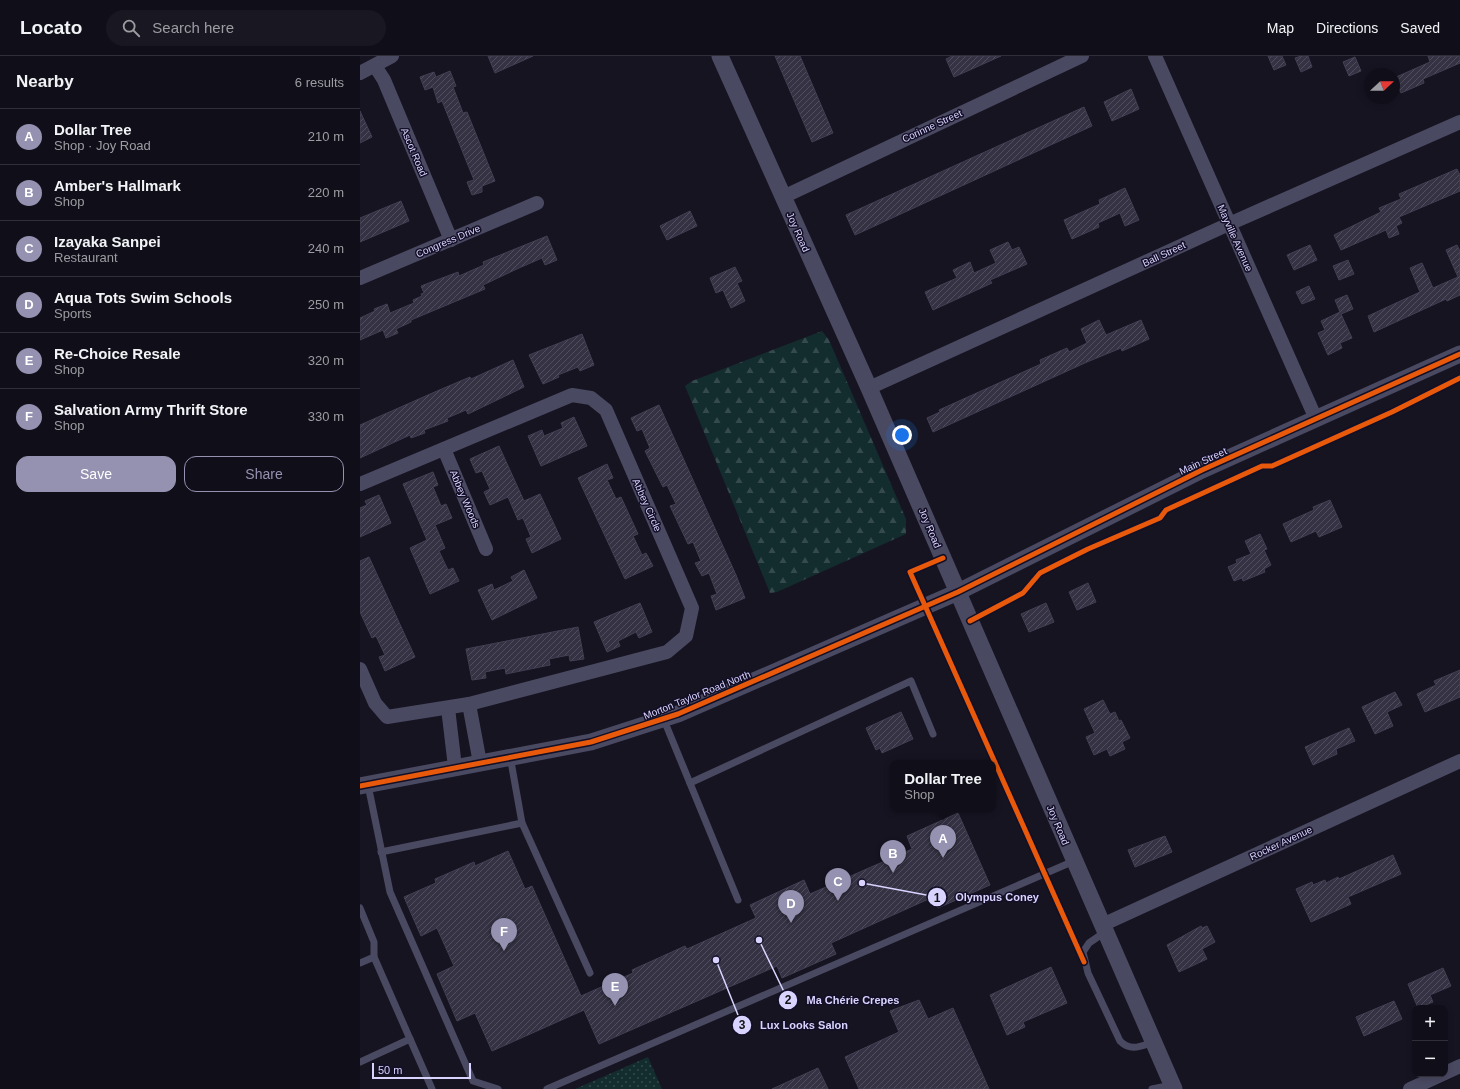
<!DOCTYPE html>
<html lang="en">
<head>
<meta charset="utf-8">
<style>
  body { margin:0; font-family:Arial,sans-serif; background:#191822; color:#f1f3f6 }
  .controls { position:absolute; right:12px; bottom:12px; display:grid; overflow:hidden; border-radius:8px; box-shadow:0 2px 6px #0003 }
  .controls button { width:36px; height:36px; display:grid; place-items:center; padding:0; border:0; border-bottom:1px solid #302f38; background:#100f19; color:#f1f3f6; font:20px sans-serif }
  .compass { position:absolute; left:1004px; top:12px; width:36px; height:36px; border-radius:50%; background:#100f19; box-shadow:0 2px 6px #0003; rotate:68deg }
  .scale { position:absolute; left:12px; bottom:10px; width:99px; box-sizing:border-box; padding-left:4px; border:2px solid #d9d4ff; border-top:0; font-size:11px; line-height:14px; white-space:nowrap; color:#d9d4ff; -webkit-text-stroke:3px #130f26; paint-order:stroke }
  .you { position:absolute; left:542px; top:379px; width:14px; height:14px; margin:-10px; border:3px solid #fff; border-radius:50%; background:#1a73e8; box-shadow:0 0 0 6px #1a73e833 }
  .badge { display:grid; place-items:center; width:26px; height:26px; border-radius:50%; background:#9591b1; color:#fff; font-size:13px; font-weight:700 }
  .pin { position:absolute; translate:-50% -33px; filter:drop-shadow(0 1px 2px #0008) }
  .pin::after { content:''; position:absolute; top:21px; width:14px; height:12px; background:inherit; clip-path:polygon(0 0,100% 0,50% 100%) }
  .popup { position:absolute; left:530px; top:704px; width:106px; height:52px; box-sizing:border-box; display:grid; place-content:center; border-radius:8px; background:#100f19; filter:drop-shadow(0 1px 3px #0005); font-size:13px; white-space:nowrap; color:#9c9ca2 }
  .popup b { font-size:15px; color:#f1f3f6 }
  .popup::after { content:''; position:absolute; left:50%; top:100%; margin-left:-8px; border:8px solid transparent; border-top-color:#100f19 }
  .list { margin:0; padding:0; list-style:none }
  h2 { display:flex; justify-content:space-between; align-items:center; height:52px; margin:0; padding:0 16px; font-size:17px }
  h2 small { font-size:13px; font-weight:400; color:#9c9ca2 }
  .list li { display:grid; grid-template-columns:26px 1fr auto; gap:12px; align-items:center; box-sizing:border-box; height:56px; padding:0 16px; border-top:1px solid #302f38 }
  .list b { display:block; font-size:15px; white-space:nowrap }
  .list p { margin:0; font-size:13px; white-space:nowrap; color:#9c9ca2 }
  .list em { font-size:13px; font-style:normal; color:#9c9ca2 }
  .actions { display:flex; gap:8px; padding:12px 16px }
  .actions a { flex:1; padding:9px 0; border:1px solid #9591b1; border-radius:12px; text-align:center; font-size:14px; color:#9591b1 }
  .actions .main { background:#9591b1; color:#fff }
  .icon { flex:none; width:22px; height:22px; fill:none; stroke:currentColor; stroke-width:2; stroke-linecap:round; stroke-linejoin:round }
  .map { position:relative; flex:none; width:1100px; height:1033px; overflow:hidden }
  header { display:flex; align-items:center; gap:24px; box-sizing:border-box; height:56px; padding:0 20px; background:#100f19; border-bottom:1px solid #302f38 }
  header strong { font-size:19px }
  nav { display:flex; gap:22px; margin-inline-start:auto; font-size:14px }
  .search { width:280px; height:36px; background:#191822; display:flex; align-items:center; gap:10px; box-sizing:border-box; padding:0 14px; border-radius:22px; color:#9c9ca2; font-size:15px }
  main { display:flex }
  aside { flex:1; background:#100f19 }
  .map>svg:first-child { display:block }
  .grass { fill:url(#grass-dots) }
  .forest { fill:url(#forest-firs) }
  .building { fill:url(#building-hatch); stroke:#433f54 }
  .lines { fill:none; stroke-linecap:round; stroke-linejoin:round }
  .service { stroke:#4a4962; stroke-width:7 }
  .minor { stroke:#4a4962; stroke-width:14 }
  .tertiary { stroke:#4a4962; stroke-width:17 }
  .cycleway-casing { stroke:#130f26; stroke-width:8 }
  .cycleway { stroke:#e8590c; stroke-width:5 }
  .labels { text-anchor:middle; dominant-baseline:central; stroke-width:3; stroke-linejoin:round; paint-order:stroke }
  .street-label { font-size:10px; fill:#d9d4ff; stroke:#130f26 }
  .leader { fill:none; stroke:#d9d4ff; stroke-width:1.5 }
  .callout-dot { fill:#d9d4ff; stroke:#130f26; stroke-width:1.5 }
  .mark-label { font-size:12px; text-anchor:middle; font-weight:bold; fill:#111 }
  .callout-label { font-size:11px; text-anchor:middle; font-weight:bold; fill:#d9d4ff; stroke:#130f26; stroke-width:3; stroke-linejoin:round; paint-order:stroke }
</style>
</head>
<body>
<header>
<strong>Locato</strong>
<div class="search"><svg class="icon" aria-label="search" viewBox="0 0 24 24"><circle cx="10" cy="10" r="6"/><path d="M15 15l6 6"/></svg>Search here</div>
<nav><a>Map</a><a>Directions</a><a>Saved</a></nav>
</header>
<main>
<aside>
<h2>Nearby<small>6 results</small></h2>
<ul class="list">
<li><span class="badge">A</span><div><b>Dollar Tree</b><p>Shop · Joy Road</p></div><em>210 m</em></li>
<li><span class="badge">B</span><div><b>Amber's Hallmark</b><p>Shop</p></div><em>220 m</em></li>
<li><span class="badge">C</span><div><b>Izayaka Sanpei</b><p>Restaurant</p></div><em>240 m</em></li>
<li><span class="badge">D</span><div><b>Aqua Tots Swim Schools</b><p>Sports</p></div><em>250 m</em></li>
<li><span class="badge">E</span><div><b>Re-Choice Resale</b><p>Shop</p></div><em>320 m</em></li>
<li><span class="badge">F</span><div><b>Salvation Army Thrift Store</b><p>Shop</p></div><em>330 m</em></li>
</ul>
<div class="actions"><a class="main">Save</a><a>Share</a></div>
</aside>
<div class="map">
<svg width="1100" height="1033" viewBox="0 0 1100 1033">
  <defs>
    <pattern id="grass-dots" width="8" height="8" patternUnits="userSpaceOnUse"><rect width="8" height="8" fill="#132c2d"/><path d="M2 2h.1M6 6h.1" fill="none" stroke="#354a4c" stroke-width="1.8" stroke-linecap="round"/></pattern>
    <pattern id="forest-firs" width="22" height="20" patternUnits="userSpaceOnUse"><rect width="22" height="20" fill="#132c2d"/><path d="M5 1l3.5 6h-7zM16 11l3.5 6h-7z" fill="#354a4c"/></pattern>
    <pattern id="building-hatch" width="6" height="6" patternUnits="userSpaceOnUse"><rect width="6" height="6" fill="#343243"/><path d="M-1 1l2-2M0 6l6-6M5 7l2-2" fill="none" stroke="#514f5f"/></pattern>
  </defs>
  <rect width="100%" height="100%" fill="#161421"/>
  <!-- grass -->
  <path class="grass" d="M 288,1001 L 302,1033 L 215,1033 Z"/>
  <!-- forest -->
  <path class="forest" d="M 462,275 L 469,284 L 546,463 L 546,478 L 417,536 L 410,537 L 325,330 L 332,325 Z"/>
  <!-- building -->
  <g class="building">
    <path d="M 128,0 L 173,0 L 135,17 Z"/>
    <path d="M 415,0 L 440,0 L 473,77 L 452,86 Z"/>
    <path d="M 592,0 L 641,0 L 594,21 L 586,3 Z"/>
    <path d="M 908,0 L 922,0 L 926,9 L 914,14 Z"/>
    <path d="M 941,0 L 948,0 L 952,11 L 941,16 L 935,2 Z"/>
    <path d="M 1068,0 L 1100,0 L 1100,7 L 1063,23 L 1064,27 L 1041,37 L 1034,22 L 1070,6 Z"/>
    <path d="M 995,1 L 1001,15 L 989,20 L 983,6 Z"/>
    <path d="M 90,15 L 96,30 L 93,31 L 103,57 L 107,56 L 135,125 L 122,130 L 122,136 L 112,139 L 107,126 L 114,124 L 82,45 L 78,47 L 73,31 L 65,34 L 60,21 L 74,16 L 76,21 Z"/>
    <path d="M 771,33 L 779,53 L 752,65 L 744,46 Z"/>
    <path d="M 724,51 L 732,70 L 495,179 L 486,159 Z"/>
    <path d="M 0,55 L 12,81 L 0,87 Z"/>
    <path d="M 1097,113 L 1100,119 L 1100,135 L 1039,161 L 1042,167 L 1036,170 L 1039,178 L 1029,182 L 1026,174 L 981,194 L 974,179 L 1021,156 L 1019,152 L 1041,143 L 1039,138 Z"/>
    <path d="M 765,132 L 779,164 L 765,170 L 760,157 L 738,167 L 739,171 L 712,183 L 704,164 L 740,148 L 739,144 Z"/>
    <path d="M 41,145 L 49,165 L 0,186 L 0,162 Z"/>
    <path d="M 330,155 L 337,170 L 307,184 L 300,170 Z"/>
    <path d="M 187,180 L 197,204 L 185,209 L 182,202 L 159,212 L 123,229 L 125,233 L 51,264 L 51,266 L 36,273 L 38,277 L 26,282 L 23,274 L 0,284 L 0,262 L 15,255 L 14,253 L 27,248 L 30,257 L 54,247 L 53,244 L 62,240 L 61,238 L 64,237 L 61,230 L 98,216 L 99,220 L 124,209 L 123,206 Z"/>
    <path d="M 648,186 L 652,194 L 659,191 L 667,208 L 630,224 L 632,227 L 573,254 L 565,236 L 597,222 L 593,214 L 610,206 L 614,217 L 636,207 L 630,194 Z"/>
    <path d="M 950,189 L 957,204 L 934,214 L 927,199 Z"/>
    <path d="M 1097,189 L 1100,195 L 1100,239 L 1087,245 L 1086,243 L 1014,276 L 1008,260 L 1060,236 L 1050,212 L 1062,207 L 1073,232 L 1098,221 L 1086,194 Z"/>
    <path d="M 988,204 L 994,218 L 979,224 L 973,210 Z"/>
    <path d="M 375,211 L 382,225 L 377,227 L 385,245 L 371,252 L 363,234 L 356,237 L 350,222 Z"/>
    <path d="M 949,230 L 955,243 L 942,248 L 936,236 Z"/>
    <path d="M 987,239 L 993,253 L 981,258 L 992,282 L 980,287 L 982,292 L 968,299 L 958,277 L 965,274 L 961,265 L 980,256 L 975,244 Z"/>
    <path d="M 739,264 L 746,279 L 781,264 L 789,283 L 762,295 L 761,292 L 727,306 L 573,376 L 567,362 L 580,356 L 579,354 L 681,308 L 680,304 L 707,292 L 709,296 L 727,287 L 721,273 Z"/>
    <path d="M 222,278 L 234,309 L 220,315 L 218,311 L 198,319 L 199,321 L 183,328 L 169,299 Z"/>
    <path d="M 153,304 L 164,331 L 108,358 L 106,354 L 87,362 L 88,365 L 64,374 L 65,377 L 51,382 L 50,379 L 0,402 L 0,369 L 77,335 L 110,321 L 111,323 Z"/>
    <path d="M 299,349 L 376,519 L 385,542 L 356,554 L 351,540 L 357,538 L 349,517 L 342,520 L 335,507 L 341,505 L 333,486 L 328,488 L 310,450 L 316,448 L 307,429 L 303,431 L 285,395 L 290,392 L 282,373 L 277,375 L 271,362 Z"/>
    <path d="M 214,361 L 227,390 L 181,410 L 168,380 L 182,374 L 184,380 L 203,372 L 201,367 Z"/>
    <path d="M 139,390 L 164,445 L 180,438 L 201,483 L 172,497 L 166,483 L 171,481 L 163,462 L 158,464 L 148,441 L 130,449 L 124,436 L 130,433 L 122,415 L 116,417 L 110,403 Z"/>
    <path d="M 247,408 L 253,422 L 247,424 L 256,443 L 261,441 L 278,478 L 273,480 L 282,499 L 286,497 L 293,510 L 265,523 L 218,422 Z"/>
    <path d="M 73,416 L 78,429 L 73,431 L 81,450 L 86,448 L 92,462 L 75,469 L 85,492 L 79,495 L 88,514 L 93,512 L 99,525 L 70,538 L 50,492 L 67,484 L 43,428 Z"/>
    <path d="M 19,439 L 31,467 L 0,481 L 0,452 L 7,449 L 5,445 Z"/>
    <path d="M 970,444 L 982,471 L 959,481 L 956,475 L 931,486 L 923,468 L 954,454 L 953,451 Z"/>
    <path d="M 900,478 L 907,493 L 904,494 L 911,509 L 904,513 L 905,516 L 883,525 L 882,522 L 874,525 L 868,511 L 877,507 L 876,504 L 891,498 L 885,485 Z"/>
    <path d="M 9,501 L 55,601 L 25,615 L 19,601 L 25,599 L 16,580 L 12,582 L 0,556 L 0,505 Z"/>
    <path d="M 164,514 L 177,542 L 132,564 L 118,534 L 132,528 L 134,534 L 153,525 L 151,521 Z"/>
    <path d="M 728,527 L 736,546 L 717,554 L 709,536 Z"/>
    <path d="M 280,547 L 292,576 L 279,582 L 276,576 L 258,585 L 260,590 L 247,596 L 234,566 Z"/>
    <path d="M 686,547 L 694,566 L 669,576 L 661,558 Z"/>
    <path d="M 218,571 L 224,603 L 210,605 L 209,599 L 189,603 L 190,609 L 146,618 L 145,612 L 125,616 L 126,622 L 112,624 L 106,593 Z"/>
    <path d="M 1100,614 L 1100,641 L 1065,656 L 1057,638 L 1076,629 L 1074,625 Z"/>
    <path d="M 1035,636 L 1042,649 L 1027,656 L 1033,670 L 1015,678 L 1002,651 Z"/>
    <path d="M 743,644 L 750,658 L 755,656 L 759,665 L 761,664 L 770,682 L 762,686 L 765,693 L 750,700 L 747,693 L 734,699 L 726,681 L 735,677 L 724,653 Z"/>
    <path d="M 541,656 L 553,683 L 522,697 L 520,692 L 516,694 L 506,672 Z"/>
    <path d="M 989,672 L 995,685 L 976,693 L 977,698 L 953,709 L 945,691 Z"/>
    <path d="M 598,757 L 630,829 L 578,852 L 573,841 L 471,887 L 476,898 L 422,922 L 417,910 L 239,988 L 224,954 L 132,995 L 115,957 L 97,965 L 77,918 L 94,910 L 77,872 L 61,880 L 44,841 L 76,827 L 75,823 L 114,806 L 115,810 L 148,795 L 165,833 L 172,830 L 221,940 L 273,917 L 272,914 L 325,890 L 327,893 L 396,862 L 390,849 L 444,824 L 450,838 L 552,793 L 547,780 Z"/>
    <path d="M 805,780 L 812,796 L 775,811 L 768,794 Z"/>
    <path d="M 1033,799 L 1041,818 L 988,841 L 991,848 L 951,866 L 936,833 L 952,826 L 953,829 L 965,824 L 966,827 L 978,821 L 979,823 Z"/>
    <path d="M 841,870 L 842,872 L 847,870 L 855,886 L 842,893 L 847,903 L 819,916 L 807,889 Z"/>
    <path d="M 691,911 L 707,947 L 663,966 L 665,971 L 647,979 L 630,939 Z"/>
    <path d="M 1083,912 L 1091,930 L 1070,939 L 1073,946 L 1058,952 L 1048,928 Z"/>
    <path d="M 559,944 L 568,963 L 593,952 L 629,1033 L 499,1033 L 485,1001 L 539,976 L 530,955 Z"/>
    <path d="M 1034,945 L 1042,963 L 1004,980 L 996,961 Z"/>
    <path d="M 458,1012 L 468,1033 L 412,1033 Z"/>
  </g>
  <g class="lines">
    <!-- service -->
    <g class="service">
      <path d="M 304,664 L 378,844"/>
      <path d="M 150,700 L 162,767 L 230,917"/>
      <path d="M 330,727 L 551,625 L 573,678"/>
      <path d="M 8,729 L 30,836 L 113,1025 L 138,1033"/>
      <path d="M 21,796 L 162,767"/>
      <path d="M 0,852 L 14,886 L 14,901"/>
      <path d="M 745,876 L 729,887 L 723,896 L 728,917 L 760,985 C 771,996 781,990 793,986"/>
      <path d="M 0,907 L 14,901 L 50,983 L 0,1006"/>
      <path d="M 50,983 L 72,1033"/>
      <path d="M 187,1033 L 714,805"/>
      <path d="M 792,1033 L 812,1029"/>
    </g>
    <!-- minor -->
    <g class="minor">
      <path d="M 795,0 L 956,363"/>
      <path d="M 15,10 L 24,24 L 91,184"/>
      <path d="M 0,17 L 32,0"/>
      <path d="M 423,141 L 722,0"/>
      <path d="M 0,222 L 177,147"/>
      <path d="M 509,332 L 869,168 L 1100,66"/>
      <path d="M 84,393 L 126,493"/>
      <path d="M 0,428 L 212,339 L 231,342 L 246,354 L 332,552 L 326,580 L 307,596 L 109,648 L 27,661 L 15,647 L 0,613"/>
      <path d="M 109,648 L 120,707"/>
      <path d="M 88,652 L 95,711"/>
      <path d="M 742,869 L 1100,705"/>
      <path d="M 1085,1017 L 1100,1010"/>
      <path d="M 1050,1033 L 1083,1018"/>
    </g>
    <!-- tertiary -->
    <g class="tertiary">
      <path d="M 360,0 L 509,332 L 814,1033"/>
      <path d="M 0,730 L 231,686 L 318,658 L 598,536 L 842,414 L 1100,298"/>
    </g>
    <defs>
      <g id="cycleway">
        <path d="M 583,502 L 550,516 L 724,906"/>
        <path d="M 610,565 L 663,537 L 680,517 L 728,493 L 800,462 L 806,454 L 902,410 L 912,410 L 1032,356 L 1100,322"/>
        <path d="M 0,730 L 231,686 L 318,658 L 598,536 L 842,414 L 1100,298"/>
      </g>
    </defs>
    <!-- cycleway casing -->
    <use href="#cycleway" class="cycleway-casing"/>
    <!-- cycleway -->
    <use href="#cycleway" class="cycleway"/>
  </g>
  <g class="labels">
    <!-- street labels -->
    <g class="street-label">
      <text transform="translate(572 70) rotate(-25)">Corinne Street</text>
      <text transform="translate(54 96) rotate(67)">Ascot Road</text>
      <text transform="translate(438 176) rotate(66)">Joy Road</text>
      <text transform="translate(875 182) rotate(66)">Mayville Avenue</text>
      <text transform="translate(88 185) rotate(-23)">Congress Drive</text>
      <text transform="translate(804 198) rotate(-25)">Ball Street</text>
      <text transform="translate(843 405) rotate(-25)">Main Street</text>
      <text transform="translate(105 443) rotate(67)">Abbey Woods</text>
      <text transform="translate(287 449) rotate(66)">Abbey Circle</text>
      <text transform="translate(570 472) rotate(67)">Joy Road</text>
      <text transform="translate(337 639) rotate(-22)">Morton Taylor Road North</text>
      <text transform="translate(698 769) rotate(67)">Joy Road</text>
      <text transform="translate(921 787) rotate(-25)">Rocker Avenue</text>
    </g>
  </g>
  <!-- callouts -->
  <path class="leader" d="M502 827L577 841M399 884L428 944M356 904L382 969"/>
  <g class="callout-dot">
    <circle cx="502" cy="827" r="4"/>
    <circle cx="399" cy="884" r="4"/>
    <circle cx="356" cy="904" r="4"/>
    <circle cx="577" cy="841" r="10"/>
    <circle cx="428" cy="944" r="10"/>
    <circle cx="382" cy="969" r="10"/>
  </g>
  <g class="mark-label">
    <text x="577" y="846">1</text>
    <text x="428" y="948">2</text>
    <text x="382" y="973">3</text>
  </g>
  <g class="callout-label">
    <text x="637" y="845">Olympus Coney</text>
    <text x="493" y="948">Ma Chérie Crepes</text>
    <text x="444" y="973">Lux Looks Salon</text>
  </g>
</svg>
<div class="controls">
<button>+</button>
<button>−</button>
</div>
<svg class="compass" viewBox="-18 -18 36 36"><path d="M0-13l5 13h-10z" fill="#e53935"/><path d="M0 13l5-13h-10z" fill="#9c9ca2"/></svg>
<div class="scale">50 m</div>
<div class="you"></div>
<div class="pin badge" style="left:583px;top:802px">A</div>
<div class="popup"><b>Dollar Tree</b>Shop</div>
<div class="pin badge" style="left:533px;top:817px">B</div>
<div class="pin badge" style="left:478px;top:845px">C</div>
<div class="pin badge" style="left:431px;top:867px">D</div>
<div class="pin badge" style="left:255px;top:950px">E</div>
<div class="pin badge" style="left:144px;top:895px">F</div>
</div>
</main>
</body>
</html>
